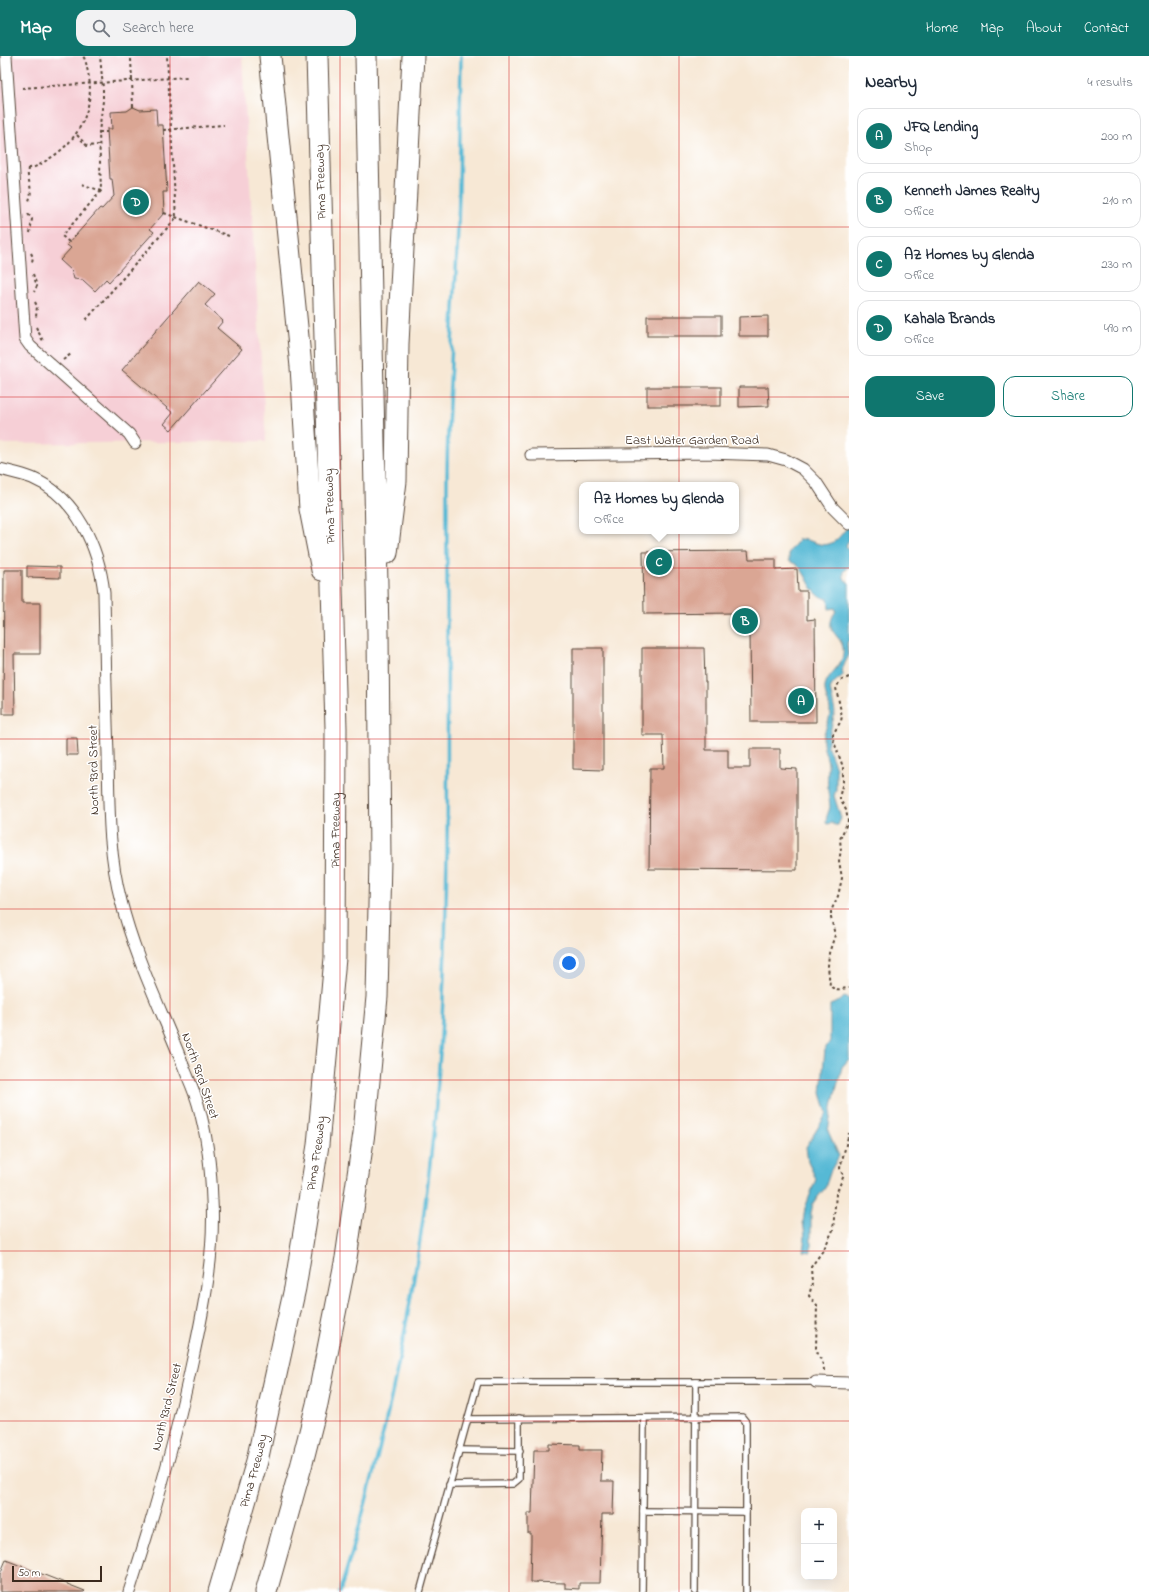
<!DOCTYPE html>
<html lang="en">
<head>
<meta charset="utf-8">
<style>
  body { margin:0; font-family:"Indie Flower",sans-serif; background:#f2f2f3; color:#1f2937 }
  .controls { position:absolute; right:12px; bottom:12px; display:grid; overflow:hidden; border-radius:8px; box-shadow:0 4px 16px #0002 }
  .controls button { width:36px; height:36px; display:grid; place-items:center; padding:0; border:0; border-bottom:1px solid #e0e1e3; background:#fff; color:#1f2937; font:20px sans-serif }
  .scale { position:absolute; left:12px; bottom:10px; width:90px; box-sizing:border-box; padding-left:4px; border:2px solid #3b2a1e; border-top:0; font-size:11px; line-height:14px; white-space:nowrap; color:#3b2a1e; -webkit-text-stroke:3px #fff; paint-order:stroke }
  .you { position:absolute; left:569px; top:907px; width:14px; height:14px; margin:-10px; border:3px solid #fff; border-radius:50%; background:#1a73e8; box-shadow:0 0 0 6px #1a73e833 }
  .badge { display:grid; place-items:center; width:26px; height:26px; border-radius:50%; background:#0f766e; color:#fff; font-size:13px; font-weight:700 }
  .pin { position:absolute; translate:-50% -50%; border:2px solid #fff; box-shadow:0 1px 4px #0006 }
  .popup { position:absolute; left:579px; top:426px; width:160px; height:52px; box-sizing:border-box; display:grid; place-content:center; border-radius:8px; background:#fff; filter:drop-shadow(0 1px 3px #0005); font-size:13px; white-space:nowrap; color:#747a83 }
  .popup b { font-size:15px; color:#1f2937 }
  .popup::after { content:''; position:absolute; left:50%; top:100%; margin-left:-8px; border:8px solid transparent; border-top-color:#fff }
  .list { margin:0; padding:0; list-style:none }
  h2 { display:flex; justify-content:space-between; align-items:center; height:52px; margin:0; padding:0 16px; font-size:17px }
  h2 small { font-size:13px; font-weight:400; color:#747a83 }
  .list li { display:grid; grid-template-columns:26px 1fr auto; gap:12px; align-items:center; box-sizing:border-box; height:56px; margin:0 8px 8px; padding:0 8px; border:1px solid #e0e1e3; border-radius:12px }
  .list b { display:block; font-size:15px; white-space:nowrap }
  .list p { margin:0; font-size:13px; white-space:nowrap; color:#747a83 }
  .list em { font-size:13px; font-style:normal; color:#747a83 }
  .actions { display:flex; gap:8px; padding:12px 16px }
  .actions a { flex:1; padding:9px 0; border:1px solid #0f766e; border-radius:12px; text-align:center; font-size:14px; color:#0f766e }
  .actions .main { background:#0f766e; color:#fff }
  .icon { flex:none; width:22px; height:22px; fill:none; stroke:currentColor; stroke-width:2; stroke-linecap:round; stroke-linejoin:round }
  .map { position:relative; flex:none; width:849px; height:1536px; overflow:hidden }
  header { display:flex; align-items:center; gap:24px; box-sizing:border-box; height:56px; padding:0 20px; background:#0f766e; color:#fff }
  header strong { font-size:19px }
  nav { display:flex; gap:22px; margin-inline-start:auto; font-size:14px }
  .search { width:280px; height:36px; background:#f2f2f3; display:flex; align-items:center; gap:10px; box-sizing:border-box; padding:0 14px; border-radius:12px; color:#747a83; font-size:15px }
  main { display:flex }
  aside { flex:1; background:#fff }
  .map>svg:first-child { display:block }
  .built { fill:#f6cfd6 }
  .water { fill:#57b9d5; stroke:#49727a }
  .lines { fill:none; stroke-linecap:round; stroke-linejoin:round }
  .stream { stroke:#57b9d5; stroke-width:3.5 }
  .building { fill:#daa694 }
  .lane-casing { stroke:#574639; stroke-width:8 }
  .street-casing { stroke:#574639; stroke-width:13 }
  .highway-casing { stroke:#574639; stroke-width:23 }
  .path { stroke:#574639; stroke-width:2; stroke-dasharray:3 3; stroke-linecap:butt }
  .lane { stroke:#fff; stroke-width:5.5 }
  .street { stroke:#fff; stroke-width:11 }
  .highway { stroke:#fff; stroke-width:21 }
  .grid { fill:none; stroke:#d62828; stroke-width:1; stroke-opacity:0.55 }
  .labels { text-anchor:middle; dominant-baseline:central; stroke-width:3; stroke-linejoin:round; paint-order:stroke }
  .street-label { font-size:13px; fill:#3b2a1e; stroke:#fff }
</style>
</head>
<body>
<header>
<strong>Map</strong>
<div class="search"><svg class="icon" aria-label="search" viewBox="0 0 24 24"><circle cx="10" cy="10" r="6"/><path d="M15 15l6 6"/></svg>Search here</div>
<nav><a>Home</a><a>Map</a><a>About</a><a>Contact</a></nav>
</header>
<main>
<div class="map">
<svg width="849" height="1536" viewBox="0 0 849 1536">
  <rect width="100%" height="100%" fill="#fff"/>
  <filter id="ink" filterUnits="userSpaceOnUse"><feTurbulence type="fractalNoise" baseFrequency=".025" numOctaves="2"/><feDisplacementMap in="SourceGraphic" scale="8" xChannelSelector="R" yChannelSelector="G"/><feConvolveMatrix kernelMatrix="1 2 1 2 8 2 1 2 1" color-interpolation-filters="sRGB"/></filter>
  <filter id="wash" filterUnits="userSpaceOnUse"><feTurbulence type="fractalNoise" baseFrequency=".012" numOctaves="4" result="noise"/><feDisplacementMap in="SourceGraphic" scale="16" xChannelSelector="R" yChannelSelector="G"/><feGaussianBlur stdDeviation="0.9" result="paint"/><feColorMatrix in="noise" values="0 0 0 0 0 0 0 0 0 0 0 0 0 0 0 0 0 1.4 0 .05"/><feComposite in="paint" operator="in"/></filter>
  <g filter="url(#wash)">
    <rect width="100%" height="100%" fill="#f7e8d5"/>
    <!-- built -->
    <path class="built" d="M 0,0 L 242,0 L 266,385 L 0,388 Z"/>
    <!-- water -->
    <g class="water">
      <path d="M 849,469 L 849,484 L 846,489 L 849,496 L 849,511 L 844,515 C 843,521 844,524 849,527 L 849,583 L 847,587 L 848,601 L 841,615 L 844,618 C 839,624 834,624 830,633 L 835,656 L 827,689 L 836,712 L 836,733 L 834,740 L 841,762 L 838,769 L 835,769 L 832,767 L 827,768 L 826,766 C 826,760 829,756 830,751 C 830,748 828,738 828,734 C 827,726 828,717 828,709 C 828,701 822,692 823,683 C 824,674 830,665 830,656 C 831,649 824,641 825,630 C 827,618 842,611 843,598 C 846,578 820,578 836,555 L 835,552 L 829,553 L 828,543 C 810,540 809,520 798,510 C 795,507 792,507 789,505 L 789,496 L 798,485 L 797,483 C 804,483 810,485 816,487 C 833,493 839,481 849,469 Z"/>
      <path d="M 844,941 L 849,943 L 849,1003 L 842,1011 L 833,1046 L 828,1075 L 839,1100 L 831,1114 L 825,1132 L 813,1147 L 811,1158 L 811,1196 L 803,1195 L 805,1180 L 803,1166 L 805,1152 L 816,1123 L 808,1106 L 806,1091 L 827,1057 L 821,1037 L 825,993 L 830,985 L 830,949 L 840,945 Z"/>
    </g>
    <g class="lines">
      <!-- stream -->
      <path class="stream" d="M 340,1536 C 397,1351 432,1157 442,963 C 451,785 446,606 447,427 C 447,342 455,256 458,171 C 460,114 460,57 461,0"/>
    </g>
    <g id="blocks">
      <!-- building -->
      <g class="building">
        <path d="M 133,51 L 140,54 L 156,53 L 157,69 L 163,69 L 167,136 L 163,136 L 164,157 L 150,173 L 154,176 L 109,226 L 106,223 L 95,235 L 83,224 L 74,223 L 72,215 L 60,204 L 71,192 L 67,189 L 100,152 L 102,153 L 114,140 L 112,123 L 110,123 L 107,73 L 112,73 L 111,56 L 127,55 Z"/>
        <path d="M 199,225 L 215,238 L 205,249 L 223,265 L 217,272 L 242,293 L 171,374 L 164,368 L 173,357 L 122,314 Z"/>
        <rect x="647" y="260" width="74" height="20"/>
        <path d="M 768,260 L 768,280 L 739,280 L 739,261 Z"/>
        <rect x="647" y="331" width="74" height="19"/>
        <path d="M 739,331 L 768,331 L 769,350 L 739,351 Z"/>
        <path d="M 748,495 L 749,503 L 776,503 L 776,514 L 797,513 L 798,535 L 807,535 L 807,564 L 815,563 L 816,666 L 751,666 L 750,574 L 735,574 L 735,557 L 644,558 L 643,496 Z"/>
        <path d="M 27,510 L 60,511 L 60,522 L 27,521 Z"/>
        <path d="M 4,514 L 22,514 L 22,547 L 40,547 L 40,598 L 14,598 L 15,658 L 3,658 Z"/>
        <path d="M 573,592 L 603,592 L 603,714 L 573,713 Z"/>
        <path d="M 642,592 L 704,592 L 705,626 L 706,626 L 706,694 L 728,694 L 728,712 L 750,712 L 750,693 L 780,693 L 780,712 L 797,713 L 797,814 L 649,813 L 650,712 L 664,712 L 663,679 L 642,679 Z"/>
        <path d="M 66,682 L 77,682 L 78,699 L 66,699 Z"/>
        <path d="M 549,1388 L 580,1389 L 580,1394 L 602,1394 L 601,1425 L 614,1425 L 613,1458 L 602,1458 L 600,1527 L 579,1527 L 579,1533 L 565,1532 L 565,1527 L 530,1526 L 531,1485 L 531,1477 L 528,1477 L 528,1457 L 532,1457 L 534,1394 L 549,1394 Z"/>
        <path d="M 6,1504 L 85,1535 L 84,1536 L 0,1536 L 0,1518 Z"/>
      </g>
    </g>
  </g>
  <g filter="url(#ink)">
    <use href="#blocks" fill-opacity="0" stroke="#574639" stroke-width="1"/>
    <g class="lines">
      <defs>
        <g id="lane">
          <path d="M 468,1363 L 742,1361 L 746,1366 L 746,1536"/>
          <path d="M 459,1394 L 520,1395"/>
          <path d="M 449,1429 L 513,1428 L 519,1423 L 519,1362"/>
          <path d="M 643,1455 L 746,1456"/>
          <path d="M 420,1536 L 478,1326 L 816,1326"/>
          <path d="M 642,1536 L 644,1362"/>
          <path d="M 695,1536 L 696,1326"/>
        </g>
        <g id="street">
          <path d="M 6,0 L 25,283 L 30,290 L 129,378 L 135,387"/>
          <path d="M 531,399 L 708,397 L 768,399 L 786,404 L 803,413 L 816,426 L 833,452 L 849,468"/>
          <path d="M 0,413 C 11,416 22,418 32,422 C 77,441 99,492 104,537 C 105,590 106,644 108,697 C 109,747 108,797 121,845 C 135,902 162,955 183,1009 C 188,1022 194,1034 198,1048 C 207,1079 211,1112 212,1144 C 215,1197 204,1251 193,1302 C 176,1382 154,1459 129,1536"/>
          <path d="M 816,1326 L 849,1327"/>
        </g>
        <g id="highway">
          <path d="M 270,0 L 301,311 L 310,453 L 322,514"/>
          <path d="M 387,497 L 396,425 L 398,288 L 413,0"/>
          <path id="s1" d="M 219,1536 L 257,1405 L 295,1232 L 318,1089 L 335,902 L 336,672 L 317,0"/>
          <path d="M 266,1536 L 302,1407 L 317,1348 L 346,1202 L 364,1077 L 377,941 L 380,803 L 378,577 L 366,0"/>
        </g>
      </defs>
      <!-- lane casing -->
      <use href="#lane" class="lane-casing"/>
      <!-- street casing -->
      <use href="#street" class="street-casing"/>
      <!-- highway casing -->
      <use href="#highway" class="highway-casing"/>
      <!-- path -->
      <g class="path">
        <path d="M 131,3 L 132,24"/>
        <path d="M 132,24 L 133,51"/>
        <path d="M 22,32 L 187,21"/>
        <path d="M 163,74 L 224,69"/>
        <path d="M 99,76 L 107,76"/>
        <path d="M 77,79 L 87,90 L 99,89"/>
        <path d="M 28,112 C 26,125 35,132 28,147"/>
        <path d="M 28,112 C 36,112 41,108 47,104 C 77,87 94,55 89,21 C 87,14 87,6 83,0"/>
        <path d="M 82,128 L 101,135"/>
        <path d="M 164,157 L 229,180"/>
        <path d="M 28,158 L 32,163 L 30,177"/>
        <path d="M 69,186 L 62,180 L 101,135 L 99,76 L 103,45 L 103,32 L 100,0"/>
        <path d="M 31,197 L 33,201 L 32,206"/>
        <path d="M 33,218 L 37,230 L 34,236"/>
        <path d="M 35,246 L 37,250 L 36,261"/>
        <path d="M 86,264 L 176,162 L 167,0"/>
        <path d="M 36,271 L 43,285"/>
        <path d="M 63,304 L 71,298"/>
        <path d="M 849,621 L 840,625 L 836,632 L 842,660 L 841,665 L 833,678 L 833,683 L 843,711 L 843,726 L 840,738 L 840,743 L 846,754 L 848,765 L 840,783 L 841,794 L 839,805 L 842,822 L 838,840 L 831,855 L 831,862 L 835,879 L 829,897 L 828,910 L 830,930 C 837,936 841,932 849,932"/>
        <path d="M 824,1315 C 824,1306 818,1301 816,1292 L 817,1249 L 809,1240 L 812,1228 L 811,1211 L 824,1193 L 833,1174 L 836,1138 L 844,1119 L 841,1116 L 840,1112 L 849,1077"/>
      </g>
      <!-- lane -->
      <use href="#lane" class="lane"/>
      <!-- street -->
      <use href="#street" class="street"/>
      <!-- highway -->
      <use href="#highway" class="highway"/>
    </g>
  </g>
  <!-- grid -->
  <path class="grid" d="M 170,0 L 170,1536M 340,0 L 340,1536M 509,0 L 509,1536M 679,0 L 679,1536M 0,171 L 849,171M 0,341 L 849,341M 0,512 L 849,512M 0,683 L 849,683M 0,853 L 849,853M 0,1024 L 849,1024M 0,1195 L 849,1195M 0,1365 L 849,1365"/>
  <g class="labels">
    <!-- street labels -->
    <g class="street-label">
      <text transform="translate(321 126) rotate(-92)">Pima Freeway</text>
      <text x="692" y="384">East Water Garden Road</text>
      <text transform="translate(330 450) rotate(-92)">Pima Freeway</text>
      <text transform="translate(94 714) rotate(-91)">North 93rd Street</text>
      <text stroke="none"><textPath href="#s1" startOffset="774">Pima Freeway</textPath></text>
      <text transform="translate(200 1020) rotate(71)">North 93rd Street</text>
      <text stroke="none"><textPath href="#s1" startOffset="450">Pima Freeway</textPath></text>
      <text transform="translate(167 1351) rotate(-76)">North 93rd Street</text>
      <text stroke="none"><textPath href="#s1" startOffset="126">Pima Freeway</textPath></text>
    </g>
  </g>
</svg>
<div class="controls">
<button>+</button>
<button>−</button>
</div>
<div class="scale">50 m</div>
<div class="you"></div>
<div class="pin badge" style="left:801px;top:645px">A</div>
<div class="pin badge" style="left:745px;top:565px">B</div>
<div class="pin badge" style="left:659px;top:506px">C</div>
<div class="popup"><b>AZ Homes by Glenda</b>Office</div>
<div class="pin badge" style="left:136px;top:146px">D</div>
</div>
<aside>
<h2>Nearby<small>4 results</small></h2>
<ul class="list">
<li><span class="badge">A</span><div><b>JFQ Lending</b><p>Shop</p></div><em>200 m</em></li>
<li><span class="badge">B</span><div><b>Kenneth James Realty</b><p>Office</p></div><em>210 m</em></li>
<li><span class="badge">C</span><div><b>AZ Homes by Glenda</b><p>Office</p></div><em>230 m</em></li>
<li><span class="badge">D</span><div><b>Kahala Brands</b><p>Office</p></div><em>490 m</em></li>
</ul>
<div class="actions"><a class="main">Save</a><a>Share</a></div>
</aside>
</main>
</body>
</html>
